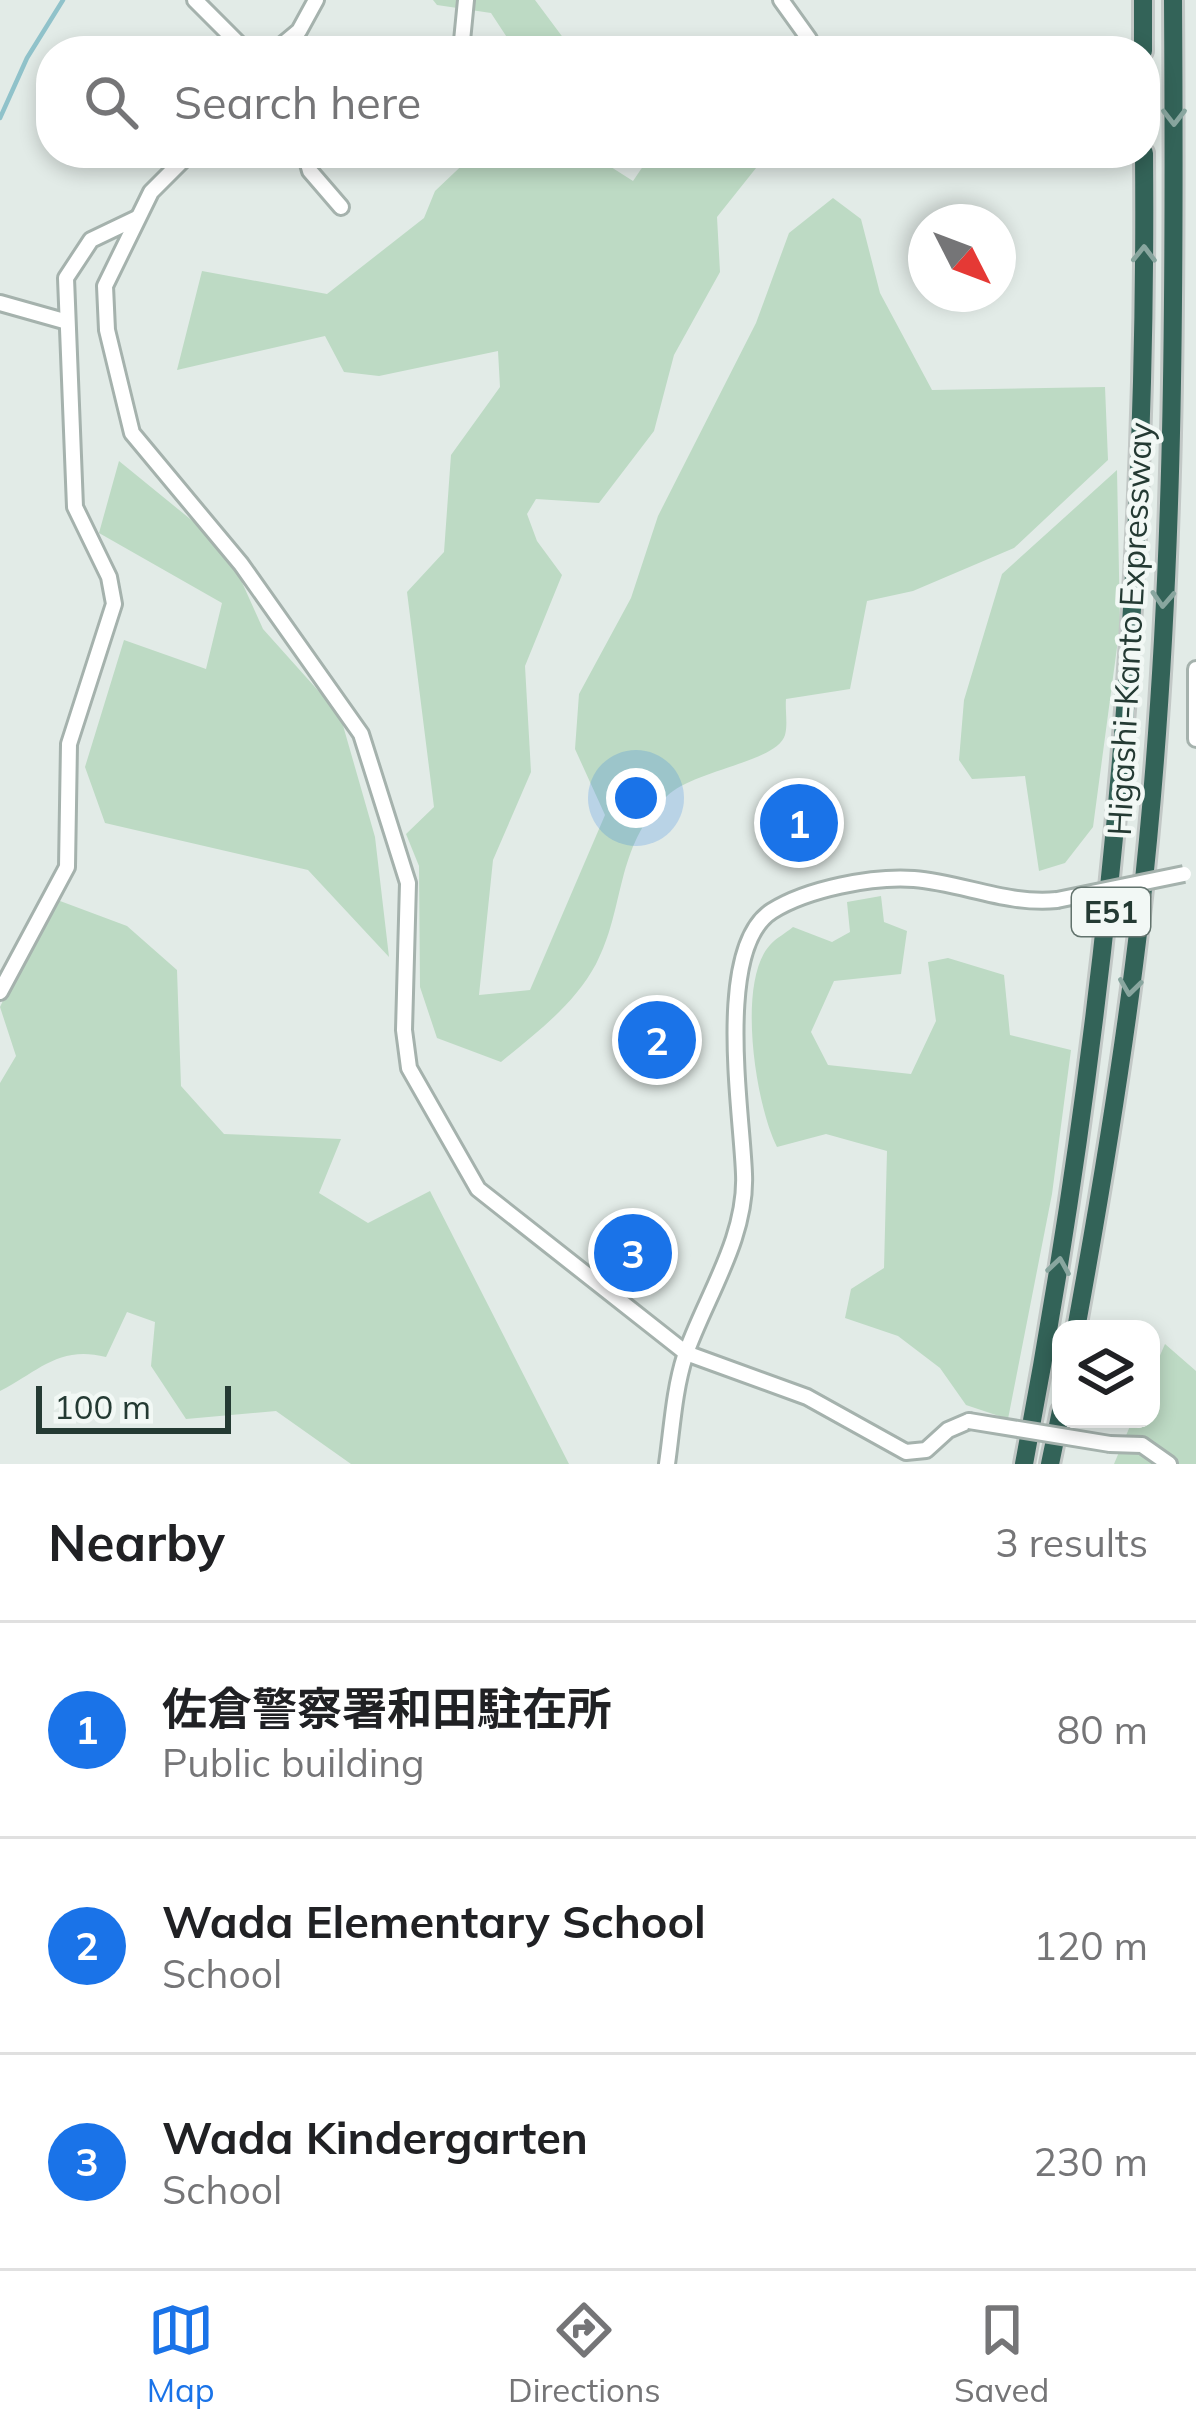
<!DOCTYPE html>
<html lang="en">
<head>
<meta charset="utf-8">
<style>
  body { margin:0; font-family:Mulish,"Noto Sans JP",sans-serif; background:#f6f6f6; color:#202124 }
  .controls { position:absolute; right:36px; bottom:36px; display:grid; overflow:hidden; border-radius:24px; box-shadow:0 6px 18px #0003 }
  .controls button { width:108px; height:108px; display:grid; place-items:center; padding:0; border:0; border-bottom:3px solid #e0e0e0; background:#fff; color:#202124; font:60px sans-serif }
  .compass { position:absolute; left:908px; top:204px; width:108px; height:108px; border-radius:50%; background:#fff; box-shadow:0 6px 18px #0003; rotate:132deg }
  .scale { position:absolute; left:36px; bottom:30px; width:195px; box-sizing:border-box; padding-left:12px; border:6px solid #243a33; border-top:0; font-size:33px; line-height:42px; white-space:nowrap; color:#243a33; -webkit-text-stroke:9px #f2f8f5; paint-order:stroke }
  .you { position:absolute; left:636px; top:798px; width:42px; height:42px; margin:-30px; border:9px solid #fff; border-radius:50%; background:#1a73e8; box-shadow:0 0 0 18px #1a73e833 }
  .badge { display:grid; place-items:center; width:78px; height:78px; border-radius:50%; background:#1a73e8; color:#fff; font-size:39px; font-weight:700 }
  .pin { position:absolute; translate:-50% -50%; border:6px solid #fff; box-shadow:0 3px 12px #0006 }
  .list { margin:0; padding:0; list-style:none }
  h2 { display:flex; justify-content:space-between; align-items:center; height:156px; margin:0; padding:0 48px; font-size:51px }
  h2 small { font-size:39px; font-weight:400; color:#757577 }
  .list li { display:grid; grid-template-columns:78px 1fr auto; gap:36px; align-items:center; box-sizing:border-box; height:216px; padding:0 48px; border-top:3px solid #e0e0e0 }
  .list b { display:block; font-size:45px; white-space:nowrap }
  .list p { margin:0; font-size:39px; white-space:nowrap; color:#757577 }
  .list em { font-size:39px; font-style:normal; color:#757577 }
  .icon { flex:none; width:66px; height:66px; fill:none; stroke:currentColor; stroke-width:2; stroke-linecap:round; stroke-linejoin:round }
  .map { position:relative; flex:none; width:1196px; height:1464px; overflow:hidden }
  .search { position:absolute; background:#fff; box-shadow:0 6px 18px #0003; left:36px; right:36px; top:36px; height:132px; display:flex; align-items:center; gap:30px; box-sizing:border-box; padding:0 42px; border-radius:48px; color:#757577; font-size:45px }
  .sheet { height:804px; background:#fff }
  nav { display:flex; justify-content:space-around; align-items:center; box-sizing:border-box; height:168px; border-top:3px solid #e0e0e0; background:#fff; font-size:33px; color:#757577 }
  nav a { display:grid; justify-items:center; gap:6px }
  nav .on { color:#1a73e8 }
  .map>svg:first-child { display:block }
  .green { fill:#bddac4 }
  .lines { fill:none; stroke-linecap:round; stroke-linejoin:round }
  .stream { stroke:#90c2ca; stroke-width:4.5 }
  .minor-casing { stroke:#a5b2ad; stroke-width:20 }
  .highway-casing { stroke:#c2c8c6; stroke-width:24 }
  .minor { stroke:#fff; stroke-width:14 }
  .highway { stroke:#336358; stroke-width:18 }
  .minor-bridge-casing { stroke:#a5b2ad; stroke-width:20; stroke-linecap:butt }
  .minor-bridge { stroke:#fff; stroke-width:14 }
  .oneway { stroke:#89a69f }
  .labels { text-anchor:middle; dominant-baseline:central; stroke-width:9; stroke-linejoin:round; paint-order:stroke }
  .shield { fill:#f2f8f5; stroke:#62736d; stroke-width:3 }
  .shield-label { font-size:30px; font-weight:bold; fill:#243a33 }
  .street-label { font-size:33px; fill:#243a33; stroke:#f2f8f5 }
</style>
</head>
<body>
<div class="map">
<svg width="1196" height="1464" viewBox="0 0 1196 1464">
  <rect width="100%" height="100%" fill="#e2ebe7"/>
  <!-- green -->
  <g class="green">
    <path d="M 433,0 L 535,0 L 573,51 L 516,51 L 491,13 L 437,5 Z"/>
    <path d="M 475,153 L 589,153 L 633,181 L 652,153 L 768,153 L 717,217 L 720,272 L 674,355 L 654,431 L 599,503 L 536,499 L 527,514 L 537,541 L 562,575 L 525,666 L 531,772 L 493,860 L 479,995 L 530,990 L 605,815 L 575,749 L 579,694 L 631,598 L 658,516 L 756,323 L 789,233 L 833,198 L 861,219 L 880,293 L 932,390 L 1105,387 L 1108,460 L 1014,548 L 913,591 L 867,601 L 850,689 L 786,699 C 785,709 788,725 785,735 C 776,763 694,769 666,797 C 614,849 626,907 596,964 C 574,1005 536,1033 501,1062 L 437,1038 L 420,987 L 419,866 L 406,834 L 434,807 L 407,592 L 444,552 L 451,455 L 500,387 L 498,351 L 379,376 L 344,372 L 325,336 L 177,370 L 202,271 L 327,294 L 424,218 L 435,191 Z"/>
    <path d="M 119,461 L 227,549 L 263,629 L 340,715 L 375,837 L 389,957 L 308,870 L 105,823 L 85,767 L 124,640 L 206,669 L 222,603 L 99,533 Z"/>
    <path d="M 1117,470 L 1120,625 L 1093,827 L 1065,863 L 1039,871 L 1025,776 L 972,779 L 959,760 L 964,700 L 1002,574 Z"/>
    <path d="M 881,896 L 884,922 L 907,931 L 901,974 L 834,981 L 811,1032 L 828,1065 L 911,1074 L 936,1021 L 928,962 L 948,958 L 1004,975 L 1010,1035 L 1071,1050 L 1052,1194 L 1008,1419 L 966,1405 L 940,1368 L 898,1336 L 845,1318 L 851,1289 L 884,1268 L 887,1151 L 826,1134 L 777,1147 C 756,1106 736,982 770,945 C 776,938 786,933 793,927 L 832,942 L 850,932 L 847,902 Z"/>
    <path d="M 52,898 L 127,926 L 177,970 L 181,1086 L 224,1134 L 341,1139 L 319,1193 L 368,1223 L 430,1191 L 569,1464 L 351,1464 L 276,1411 L 186,1419 L 151,1366 L 155,1322 L 127,1312 L 106,1357 C 59,1345 39,1371 0,1391 L 0,1083 L 16,1056 L 0,1007 Z"/>
    <path d="M 1165,1344 L 1196,1371 L 1196,1464 L 1114,1464 L 1133,1419 L 1151,1419 L 1151,1376 Z"/>
  </g>
  <g class="lines">
    <!-- stream -->
    <path class="stream" d="M 0,118 L 27,58 L 63,0"/>
    <defs>
      <g id="minor">
        <path d="M 195,0 L 246,51"/>
        <path d="M 781,0 L 809,39"/>
        <path d="M 275,51 L 299,31 L 316,0"/>
        <path d="M 461,51 L 466,0"/>
        <path d="M 190,153 L 151,192 L 105,286 L 107,330 L 132,433 L 241,564 L 361,734 L 408,883 L 404,1030 L 409,1068 L 478,1189 L 686,1353 L 807,1397 L 906,1452 L 926,1450 L 948,1430 L 969,1421"/>
        <path d="M 305,153 L 310,171 L 341,207"/>
        <path d="M 0,303 L 64,321"/>
        <path d="M 1196,669 L 1196,739"/>
        <path d="M 0,992 L 67,867 L 69,744 L 114,604 L 109,577 L 75,507 L 66,278 L 91,240 L 137,218"/>
        <path d="M 1110,1444 L 1142,1445 L 1169,1464"/>
        <path d="M 667,1464 C 672,1429 674,1390 685,1356 C 705,1298 747,1238 744,1174 C 742,1113 714,948 772,911 C 807,889 872,876 914,879 C 963,883 1007,905 1057,900"/>
      </g>
      <g id="highway">
        <path d="M 1143,0 L 1143,51"/>
        <path d="M 1076,1329 C 1101,1192 1124,1055 1140,916 C 1175,612 1175,305 1173,0"/>
        <path d="M 1024,1464 C 1107,1029 1148,596 1144,153"/>
        <path d="M 1050,1464 L 1061,1411"/>
      </g>
    </defs>
    <!-- minor casing -->
    <use href="#minor" class="minor-casing"/>
    <!-- highway casing -->
    <use href="#highway" class="highway-casing"/>
    <!-- minor -->
    <use href="#minor" class="minor"/>
    <!-- highway -->
    <use href="#highway" class="highway"/>
    <defs>
      <g id="minor-bridge">
        <path d="M 1057,900 L 1184,874"/>
        <path d="M 969,1421 L 1110,1444"/>
      </g>
    </defs>
    <!-- minor-bridge casing -->
    <use href="#minor-bridge" class="minor-bridge-casing"/>
    <!-- minor-bridge -->
    <use href="#minor-bridge" class="minor-bridge"/>
  </g>
  <!-- one-way arrows -->
  <defs><path id="oneway-chevron" d="M-2-3.5L2.5 0L-2 3.5" fill="none" stroke-width="1.6" stroke-linecap="round" stroke-linejoin="round" transform="scale(3)"/></defs>
  <g class="oneway">
    <use href="#oneway-chevron" transform="translate(1174 117) rotate(90)"/>
    <use href="#oneway-chevron" transform="translate(1144 254) rotate(-89)"/>
    <use href="#oneway-chevron" transform="translate(1163 599) rotate(93)"/>
    <use href="#oneway-chevron" transform="translate(1130 987) rotate(98)"/>
    <use href="#oneway-chevron" transform="translate(1059 1266) rotate(-81)"/>
  </g>
  <g class="labels">
    <!-- shield labels -->
    <rect class="shield" x="1072" y="888" width="78" height="48" rx="9"/>
    <g class="shield-label">
      <text x="1111" y="912">E51</text>
    </g>
    <!-- street labels -->
    <g class="street-label">
      <text transform="translate(1129 629) rotate(-87)">Higashi-Kanto Expressway</text>
    </g>
  </g>
</svg>
<div class="controls">
<button><svg class="icon" aria-label="layers" viewBox="0 0 24 24"><path d="M12 4l9 5-9 5-9-5zM3 14l9 5 9-5"/></svg></button>
</div>
<svg class="compass" viewBox="-18 -18 36 36"><path d="M0-13l5 13h-10z" fill="#e53935"/><path d="M0 13l5-13h-10z" fill="#757577"/></svg>
<div class="scale">100 m</div>
<div class="you"></div>
<div class="pin badge" style="left:799px;top:823px">1</div>
<div class="pin badge" style="left:657px;top:1040px">2</div>
<div class="pin badge" style="left:633px;top:1253px">3</div>
<div class="search"><svg class="icon" aria-label="search" viewBox="0 0 24 24"><circle cx="10" cy="10" r="6"/><path d="M15 15l6 6"/></svg>Search here</div>
</div>
<section class="sheet">
<h2>Nearby<small>3 results</small></h2>
<ul class="list">
<li><span class="badge">1</span><div><b>佐倉警察署和田駐在所</b><p>Public building</p></div><em>80 m</em></li>
<li><span class="badge">2</span><div><b>Wada Elementary School</b><p>School</p></div><em>120 m</em></li>
<li><span class="badge">3</span><div><b>Wada Kindergarten</b><p>School</p></div><em>230 m</em></li>
</ul>
</section>
<nav>
<a class="on"><svg class="icon" aria-label="map" viewBox="0 0 24 24"><path d="M3 6l6-2 6 2 6-2v14l-6 2-6-2-6 2zM9 4v14M15 6v14"/></svg>Map</a>
<a><svg class="icon" aria-label="directions" viewBox="0 0 24 24"><path d="M12 3l9 9-9 9-9-9zM9 14v-3h6M13 9l2 2-2 2"/></svg>Directions</a>
<a><svg class="icon" aria-label="saved" viewBox="0 0 24 24"><path d="M7 4h10v16l-5-4-5 4z"/></svg>Saved</a>
</nav>
</body>
</html>
